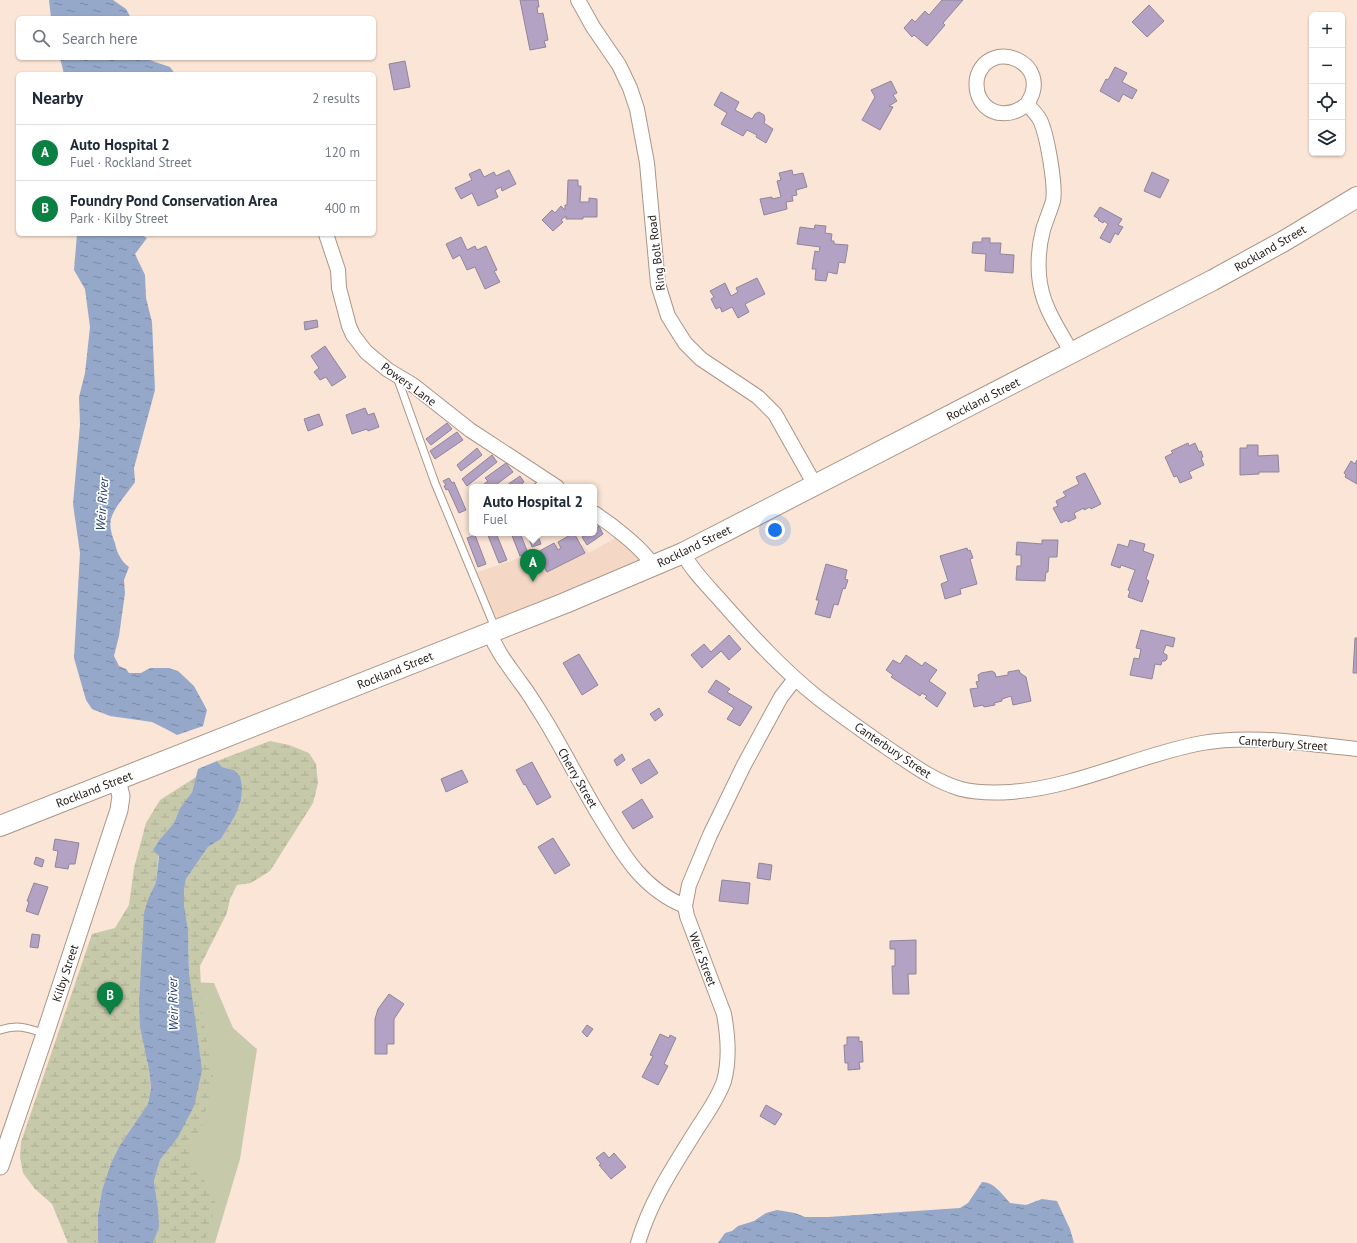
<!DOCTYPE html>
<html lang="en">
<head>
<meta charset="utf-8">
<style>
  body { margin:0; font-family:"PT Sans",sans-serif; background:#f2f2f3; color:#1f2937 }
  .controls { position:absolute; right:12px; top:12px; display:grid; overflow:hidden; border-radius:6px; box-shadow:0 1px 3px #0004 }
  .controls button { width:36px; height:36px; display:grid; place-items:center; padding:0; border:0; border-bottom:1px solid #e0e1e3; background:#fff; color:#1f2937; font:20px sans-serif }
  .you { position:absolute; left:775px; top:530px; width:14px; height:14px; margin:-10px; border:3px solid #fff; border-radius:50%; background:#1a73e8; box-shadow:0 0 0 6px #1a73e833 }
  .badge { display:grid; place-items:center; width:26px; height:26px; border-radius:50%; background:#0b8043; color:#fff; font-size:13px; font-weight:700 }
  .pin { position:absolute; translate:-50% -33px; filter:drop-shadow(0 1px 2px #0008) }
  .pin::after { content:''; position:absolute; top:21px; width:14px; height:12px; background:inherit; clip-path:polygon(0 0,100% 0,50% 100%) }
  .popup { position:absolute; left:469px; top:484px; width:128px; height:52px; box-sizing:border-box; display:grid; place-content:center; border-radius:6px; background:#fff; filter:drop-shadow(0 1px 3px #0005); font-size:13px; white-space:nowrap; color:#747a83 }
  .popup b { font-size:15px; color:#1f2937 }
  .popup::after { content:''; position:absolute; left:50%; top:100%; margin-left:-8px; border:8px solid transparent; border-top-color:#fff }
  .list { margin:0; padding:0; list-style:none }
  h2 { display:flex; justify-content:space-between; align-items:center; height:52px; margin:0; padding:0 16px; font-size:17px }
  h2 small { font-size:13px; font-weight:400; color:#747a83 }
  .list li { display:grid; grid-template-columns:26px 1fr auto; gap:12px; align-items:center; box-sizing:border-box; height:56px; padding:0 16px; border-top:1px solid #e0e1e3 }
  .list b { display:block; font-size:15px; white-space:nowrap }
  .list p { margin:0; font-size:13px; white-space:nowrap; color:#747a83 }
  .list em { font-size:13px; font-style:normal; color:#747a83 }
  .icon { flex:none; width:22px; height:22px; fill:none; stroke:currentColor; stroke-width:2; stroke-linecap:round; stroke-linejoin:round }
  .map { position:relative; flex:none; width:1357px; height:1243px; overflow:hidden }
  .search { position:absolute; background:#fff; box-shadow:0 1px 3px #0004; left:16px; top:16px; width:360px; height:44px; display:flex; align-items:center; gap:10px; box-sizing:border-box; padding:0 14px; border-radius:6px; color:#747a83; font-size:15px }
  .panel { position:absolute; background:#fff; box-shadow:0 1px 3px #0004; left:16px; top:72px; width:360px; height:164px; border-radius:6px }
  .map>svg:first-child { display:block }
  .built { fill:#f4d8c5 }
  .green { fill:#c7c9ab }
  .wetland { fill:url(#wetland-marsh) }
  .water { fill:url(#water-ripples) }
  .building { fill:#b3a2c4; stroke:#8f869a }
  .lines { fill:none; stroke-linecap:round; stroke-linejoin:round }
  .service-casing { stroke:#aa9688; stroke-width:9 }
  .minor-casing { stroke:#aa9688; stroke-width:16 }
  .tertiary-casing { stroke:#aa9688; stroke-width:19 }
  .secondary-casing { stroke:#aa9688; stroke-width:22 }
  .service { stroke:#fff; stroke-width:7 }
  .minor { stroke:#fff; stroke-width:14 }
  .tertiary { stroke:#fff; stroke-width:17 }
  .secondary { stroke:#fff; stroke-width:20 }
  .labels { text-anchor:middle; dominant-baseline:central; stroke-width:3.5; stroke-linejoin:round; paint-order:stroke }
  .street-label { font-size:12px; fill:#211914; stroke:#fff }
  .water-label { font-size:13px; font-style:italic; fill:#253e6a; stroke:#fff }
</style>
</head>
<body>
<div class="map">
<svg width="1357" height="1243" viewBox="0 0 1357 1243">
  <defs>
    <pattern id="wetland-marsh" width="20" height="14" patternUnits="userSpaceOnUse"><rect width="20" height="14" fill="#c7c9ab"/><path d="M1 5h8M5 5V1M11 12h8M15 12V8" fill="none" stroke="#abac92"/></pattern>
    <pattern id="water-ripples" width="26" height="14" patternUnits="userSpaceOnUse"><rect width="26" height="14" fill="#95a8c9"/><path d="M2 4q2-2 4 0t4 0M15 11q2-2 4 0t4 0" fill="none" stroke="#7988a2"/></pattern>
  </defs>
  <rect width="100%" height="100%" fill="#fae5d6"/>
  <!-- built -->
  <path class="built" d="M 574,533 L 581,546 L 583,544 L 589,553 L 617,537 L 640,559 L 497,620 L 477,572 L 536,553 Z"/>
  <!-- green -->
  <path class="green" d="M 191,982 L 214,983 L 233,1028 L 257,1049 L 240,1159 L 215,1243 L 153,1243 Z"/>
  <!-- wetland -->
  <g class="wetland">
    <path d="M 270,741 L 289,745 L 309,753 L 316,764 L 318,783 L 313,803 L 270,871 L 251,883 L 237,885 L 230,899 L 227,913 L 200,966 L 202,1011 L 213,1077 L 202,1126 L 190,1144 L 188,1165 L 204,1180 L 216,1204 L 207,1236 L 198,1243 L 153,1243 L 159,1227 L 158,1208 L 154,1181 L 160,1160 L 178,1137 L 189,973 L 188,930 L 184,904 L 184,888 L 186,879 L 208,847 L 221,839 L 235,816 L 234,770 L 222,767 L 217,761 Z"/>
    <path d="M 196,777 L 192,792 L 180,808 L 174,823 L 160,839 L 156,882 L 148,899 L 143,933 L 140,1028 L 149,1070 L 151,1088 L 148,1104 L 120,1145 L 111,1163 L 102,1190 L 98,1214 L 98,1243 L 68,1243 L 52,1204 L 35,1189 L 23,1173 L 20,1157 L 21,1142 L 92,934 L 115,928 L 129,905 L 134,868 L 146,823 L 160,800 Z"/>
  </g>
  <!-- water -->
  <g class="water">
    <path d="M 49,0 L 113,0 L 126,9 L 131,18 L 51,18 Z"/>
    <path d="M 60,58 L 143,58 L 170,67 L 175,74 L 64,74 Z"/>
    <path d="M 77,234 L 140,234 L 147,238 L 135,254 L 145,275 L 146,298 L 152,322 L 155,390 L 134,468 L 135,482 C 129,491 113,509 111,519 C 109,527 112,536 115,543 C 117,553 121,561 129,567 L 124,580 L 125,593 L 119,636 L 114,656 L 119,666 L 126,669 L 129,673 L 141,673 L 150,668 L 169,668 L 178,671 L 194,686 L 207,710 L 203,726 L 177,735 L 166,729 L 152,722 L 110,716 L 92,709 L 86,700 L 74,658 L 80,553 L 73,504 L 80,425 L 79,397 L 85,373 L 90,327 L 85,289 L 74,270 Z"/>
    <path d="M 217,761 L 222,767 L 234,770 L 240,776 L 242,786 L 241,800 L 235,816 L 221,839 L 208,847 L 186,879 L 184,888 L 184,904 L 188,930 L 189,973 L 202,1070 L 194,1106 L 178,1137 L 160,1160 L 154,1181 L 158,1208 L 159,1227 L 153,1243 L 98,1243 L 98,1214 L 102,1190 L 111,1163 L 120,1145 L 148,1104 L 151,1088 L 149,1070 L 140,1028 L 139,1003 L 144,913 L 148,899 L 156,882 L 159,856 L 153,850 L 160,839 L 174,823 L 180,808 L 192,792 L 198,769 Z"/>
    <path d="M 982,1182 C 994,1182 1002,1194 1010,1203 L 1026,1205 L 1042,1199 L 1057,1201 L 1070,1229 L 1074,1243 L 718,1243 L 725,1233 L 732,1231 L 738,1226 L 754,1221 L 766,1213 L 777,1210 L 795,1213 L 805,1217 L 828,1217 L 960,1208 L 968,1203 Z"/>
  </g>
  <!-- building -->
  <g class="building">
    <path d="M 520,0 L 538,0 L 539,7 L 537,7 L 538,14 L 543,13 L 548,40 L 544,41 L 546,47 L 530,50 Z"/>
    <path d="M 942,0 L 963,0 L 943,23 L 945,25 L 927,46 L 914,35 L 912,37 L 904,28 L 912,19 L 915,22 L 925,11 L 929,15 Z"/>
    <path d="M 1149,5 L 1164,21 L 1147,37 L 1132,22 Z"/>
    <path d="M 405,61 L 410,87 L 394,90 L 389,64 Z"/>
    <path d="M 1115,67 L 1127,73 L 1122,82 L 1137,90 L 1132,99 L 1123,94 L 1119,102 L 1100,91 L 1106,79 L 1108,80 Z"/>
    <path d="M 891,81 L 897,93 L 893,95 L 897,101 L 889,106 L 893,107 L 880,130 L 862,120 L 875,97 L 871,90 Z"/>
    <path d="M 721,92 L 739,102 L 735,110 L 752,119 L 755,114 L 759,112 L 764,115 L 765,120 L 764,123 L 773,129 L 766,143 L 756,137 L 757,135 L 747,130 L 743,136 L 721,124 L 727,113 L 714,105 Z"/>
    <path d="M 480,169 L 484,177 L 494,172 L 496,176 L 509,170 L 516,184 L 502,191 L 501,187 L 495,190 L 498,197 L 478,206 L 472,193 L 461,199 L 455,188 L 472,180 L 469,174 Z"/>
    <path d="M 792,170 L 793,175 L 803,173 L 807,187 L 796,190 L 797,195 L 792,196 L 793,201 L 786,202 L 787,209 L 764,215 L 760,199 L 772,197 L 772,199 L 781,197 L 777,181 L 781,180 L 779,173 Z"/>
    <path d="M 1152,172 L 1169,180 L 1160,198 L 1144,191 Z"/>
    <path d="M 568,180 L 578,180 L 578,186 L 581,186 L 580,202 L 589,202 L 589,198 L 597,199 L 597,217 L 583,217 L 583,219 L 566,219 L 566,216 L 561,220 L 563,222 L 553,231 L 542,220 L 552,210 L 555,213 L 561,206 L 565,210 L 565,205 L 567,205 Z"/>
    <path d="M 1100,207 L 1122,219 L 1118,225 L 1123,227 L 1118,235 L 1115,233 L 1110,243 L 1100,238 L 1108,224 L 1104,221 L 1103,223 L 1098,220 L 1099,219 L 1094,216 Z"/>
    <path d="M 815,225 L 826,226 L 825,233 L 832,234 L 831,241 L 834,241 L 834,244 L 848,245 L 845,263 L 839,262 L 837,274 L 828,272 L 826,281 L 815,280 L 816,269 L 812,269 L 815,251 L 819,252 L 820,247 L 797,244 L 800,227 L 814,229 Z"/>
    <path d="M 461,237 L 467,250 L 475,246 L 477,250 L 486,246 L 497,270 L 494,271 L 500,282 L 485,289 L 475,267 L 467,270 L 460,255 L 453,259 L 446,244 Z"/>
    <path d="M 982,238 L 990,238 L 990,243 L 1001,243 L 1000,254 L 1014,255 L 1013,273 L 985,271 L 986,254 L 972,253 L 973,242 L 982,242 Z"/>
    <path d="M 757,278 L 765,294 L 745,304 L 749,312 L 738,318 L 732,307 L 722,312 L 720,307 L 716,309 L 711,299 L 714,297 L 710,291 L 725,283 L 731,296 L 738,292 L 736,288 Z"/>
    <path d="M 317,320 L 318,327 L 305,330 L 304,322 Z"/>
    <path d="M 325,346 L 346,377 L 332,386 L 326,377 L 320,380 L 314,372 L 319,368 L 311,356 Z"/>
    <path d="M 365,408 L 368,415 L 374,413 L 379,427 L 368,431 L 367,429 L 352,434 L 346,415 Z"/>
    <path d="M 319,414 L 323,425 L 308,431 L 304,419 Z"/>
    <path d="M 447,423 L 452,429 L 431,445 L 426,439 Z"/>
    <path d="M 457,432 L 463,440 L 435,459 L 430,451 Z"/>
    <path d="M 1188,443 L 1189,446 L 1195,443 L 1199,452 L 1201,451 L 1203,457 L 1201,458 L 1204,465 L 1189,472 L 1192,478 L 1180,483 L 1177,476 L 1174,477 L 1165,457 L 1173,453 L 1171,451 Z"/>
    <path d="M 1247,445 L 1258,445 L 1258,456 L 1278,455 L 1279,472 L 1259,472 L 1259,474 L 1240,475 L 1240,448 L 1247,448 Z"/>
    <path d="M 477,448 L 482,455 L 461,471 L 457,465 Z"/>
    <path d="M 492,455 L 497,462 L 467,486 L 462,479 Z"/>
    <path d="M 1357,460 L 1357,484 L 1345,477 L 1346,475 L 1344,473 L 1351,461 L 1355,464 Z"/>
    <path d="M 506,463 L 513,472 L 493,487 L 480,487 L 488,481 L 485,478 Z"/>
    <path d="M 1085,473 L 1101,504 L 1091,509 L 1090,507 L 1084,510 L 1084,508 L 1074,513 L 1076,518 L 1068,522 L 1067,520 L 1061,523 L 1053,508 L 1058,506 L 1056,501 L 1066,496 L 1063,492 L 1079,484 L 1076,477 Z"/>
    <path d="M 520,476 L 524,482 L 518,487 L 504,487 Z"/>
    <path d="M 449,478 L 452,483 L 454,482 L 466,510 L 459,513 L 448,489 L 446,490 L 444,486 L 446,485 L 443,481 Z"/>
    <path d="M 599,526 L 603,534 L 587,545 L 582,537 L 588,533 L 594,533 L 594,529 Z"/>
    <path d="M 487,533 L 496,533 L 507,560 L 499,563 Z"/>
    <path d="M 511,533 L 520,533 L 528,553 L 520,556 Z"/>
    <path d="M 527,533 L 537,533 L 541,544 L 532,547 Z"/>
    <path d="M 574,533 L 585,553 L 547,572 L 536,553 L 554,543 L 558,550 L 561,548 L 558,542 Z"/>
    <path d="M 475,535 L 486,564 L 478,567 L 467,538 Z"/>
    <path d="M 1042,540 L 1058,540 L 1057,557 L 1049,557 L 1048,572 L 1046,572 L 1045,581 L 1016,580 L 1017,566 L 1021,566 L 1021,555 L 1016,555 L 1017,542 L 1042,544 Z"/>
    <path d="M 1130,540 L 1145,544 L 1143,551 L 1154,555 L 1146,579 L 1149,581 L 1142,602 L 1128,597 L 1130,591 L 1128,590 L 1135,570 L 1121,565 L 1120,568 L 1111,565 L 1118,544 L 1128,547 Z"/>
    <path d="M 967,548 L 968,551 L 970,550 L 973,558 L 970,559 L 977,584 L 960,589 L 961,594 L 945,599 L 941,584 L 948,581 L 940,556 Z"/>
    <path d="M 826,564 L 847,570 L 845,579 L 848,580 L 845,589 L 843,588 L 838,605 L 834,604 L 830,618 L 815,614 L 819,600 L 816,600 Z"/>
    <path d="M 1141,630 L 1175,638 L 1173,647 L 1166,645 L 1163,653 L 1167,655 L 1167,659 L 1165,661 L 1162,661 L 1161,665 L 1155,664 L 1152,679 L 1130,675 L 1134,658 L 1139,659 L 1141,649 L 1136,648 Z"/>
    <path d="M 729,635 L 741,649 L 729,660 L 721,651 L 702,668 L 691,655 L 704,644 L 711,652 Z"/>
    <path d="M 1355,638 L 1357,638 L 1357,673 L 1353,673 Z"/>
    <path d="M 579,654 L 598,685 L 582,695 L 563,663 Z"/>
    <path d="M 906,655 L 922,666 L 925,662 L 937,670 L 929,681 L 946,693 L 937,707 L 925,698 L 927,696 L 922,693 L 920,696 L 891,677 L 893,675 L 886,670 L 893,660 L 900,664 Z"/>
    <path d="M 1019,670 L 1020,673 L 1026,677 L 1031,701 L 1013,705 L 1011,696 L 1002,699 L 1002,701 L 994,703 L 995,705 L 984,707 L 983,705 L 974,707 L 970,689 L 978,688 L 976,682 L 979,681 L 978,675 L 981,673 L 992,671 L 995,673 L 996,677 L 1008,675 L 1008,672 Z"/>
    <path d="M 716,680 L 730,689 L 727,692 L 752,707 L 740,726 L 727,719 L 734,708 L 708,692 Z"/>
    <path d="M 659,708 L 663,715 L 655,721 L 650,714 Z"/>
    <path d="M 622,754 L 625,760 L 617,766 L 614,760 Z"/>
    <path d="M 649,759 L 658,773 L 641,784 L 632,769 Z"/>
    <path d="M 532,762 L 551,797 L 537,805 L 525,784 L 524,785 L 516,770 Z"/>
    <path d="M 462,770 L 468,782 L 446,792 L 441,779 Z"/>
    <path d="M 642,799 L 653,817 L 633,829 L 622,812 Z"/>
    <path d="M 553,838 L 570,865 L 555,874 L 538,847 Z"/>
    <path d="M 55,839 L 79,843 L 75,864 L 69,864 L 68,869 L 55,867 L 58,851 L 53,850 Z"/>
    <path d="M 36,857 L 44,860 L 42,867 L 34,864 Z"/>
    <path d="M 759,863 L 772,865 L 770,880 L 757,878 Z"/>
    <path d="M 722,880 L 750,883 L 748,904 L 719,901 Z"/>
    <path d="M 34,883 L 48,887 L 38,915 L 26,911 L 29,902 L 27,901 Z"/>
    <path d="M 32,934 L 40,935 L 38,948 L 30,947 Z"/>
    <path d="M 916,940 L 916,974 L 908,974 L 909,994 L 893,994 L 892,966 L 895,966 L 895,949 L 890,949 L 890,941 Z"/>
    <path d="M 389,994 L 404,1004 L 394,1019 L 394,1044 L 387,1044 L 387,1054 L 375,1054 L 375,1019 L 378,1009 Z"/>
    <path d="M 587,1025 L 593,1029 L 587,1037 L 582,1032 Z"/>
    <path d="M 660,1034 L 669,1038 L 670,1035 L 676,1038 L 664,1064 L 668,1066 L 658,1085 L 642,1077 L 653,1056 L 650,1055 Z"/>
    <path d="M 847,1037 L 859,1037 L 859,1042 L 862,1041 L 863,1062 L 859,1062 L 860,1069 L 848,1070 L 848,1063 L 845,1063 L 844,1045 L 847,1045 Z"/>
    <path d="M 766,1105 L 782,1114 L 775,1125 L 760,1116 Z"/>
    <path d="M 604,1152 L 609,1158 L 614,1153 L 626,1167 L 611,1179 L 599,1165 L 601,1164 L 596,1158 Z"/>
  </g>
  <g class="lines">
    <defs>
      <g id="service">
        <path d="M 397,377 L 435,483 L 496,630"/>
        <path d="M 537,487 L 547,480"/>
        <path d="M 0,1030 C 18,1024 28,1028 45,1034"/>
      </g>
      <g id="minor">
        <path d="M 578,0 L 593,27 L 619,65 L 630,88 L 637,109 L 647,163 L 658,284 L 668,316 L 685,343 L 701,359 L 758,397 L 775,414 L 815,485"/>
        <path d="M 1027,104 C 1012,117 990,117 980,99 C 976,92 976,85 977,78 C 988,36 1055,62 1027,104 C 1031,109 1037,114 1040,120 C 1047,134 1056,186 1053,201 C 1050,211 1046,220 1043,230 C 1039,245 1038,261 1039,275 C 1041,305 1058,328 1072,353"/>
        <path d="M 326,234 L 338,270 L 339,288 L 349,326 L 353,335 L 366,352 L 388,370 L 413,385 L 470,430 L 557,487"/>
        <path d="M 594,513 C 611,524 644,549 653,566"/>
        <path d="M 683,553 C 692,571 708,586 721,601 C 751,635 782,669 817,697 C 840,715 863,731 886,747 C 910,763 933,781 961,789 C 977,793 994,793 1011,792 C 1078,787 1137,755 1202,743 C 1253,734 1306,744 1357,749"/>
        <path d="M 490,633 C 497,652 508,665 520,682 C 528,692 535,704 542,715 C 562,747 579,782 599,815 C 622,853 642,889 685,906"/>
        <path d="M 638,1243 C 650,1202 673,1167 695,1132 C 705,1116 718,1099 724,1081 C 730,1059 728,1036 724,1014 L 687,916 L 685,906 L 689,885 L 710,835 L 744,765 L 781,697 L 795,679"/>
      </g>
      <path id="tertiary" d="M 0,1166 L 45,1034 L 119,810 L 121,796 L 117,780"/>
      <path id="secondary" d="M 0,826 L 565,603 L 683,553 L 1213,280 L 1284,241 L 1357,197"/>
    </defs>
    <!-- service casing -->
    <use href="#service" class="service-casing"/>
    <!-- minor casing -->
    <use href="#minor" class="minor-casing"/>
    <!-- tertiary casing -->
    <use href="#tertiary" class="tertiary-casing"/>
    <!-- secondary casing -->
    <use href="#secondary" class="secondary-casing"/>
    <!-- service -->
    <use href="#service" class="service"/>
    <!-- minor -->
    <use href="#minor" class="minor"/>
    <!-- tertiary -->
    <use href="#tertiary" class="tertiary"/>
    <!-- secondary -->
    <use href="#secondary" class="secondary"/>
  </g>
  <g class="labels">
    <!-- street labels -->
    <g class="street-label">
      <text transform="translate(1270 248) rotate(-30)">Rockland Street</text>
      <text transform="translate(656 253) rotate(-97)">Ring Bolt Road</text>
      <text transform="translate(409 384) rotate(36)">Powers Lane</text>
      <text transform="translate(983 399) rotate(-27)">Rockland Street</text>
      <text transform="translate(694 546) rotate(-26)">Rockland Street</text>
      <text transform="translate(395 670) rotate(-22)">Rockland Street</text>
      <text transform="translate(1283 743) rotate(4)">Canterbury Street</text>
      <text transform="translate(893 750) rotate(34)">Canterbury Street</text>
      <text transform="translate(578 778) rotate(60)">Cherry Street</text>
      <text transform="translate(94 789) rotate(-21)">Rockland Street</text>
      <text transform="translate(703 959) rotate(69)">Weir Street</text>
      <text transform="translate(65 973) rotate(-72)">Kilby Street</text>
    </g>
    <!-- water labels -->
    <g class="water-label">
      <text transform="translate(102 504) rotate(-86)">Weir River</text>
      <text transform="translate(173 1004) rotate(-91)">Weir River</text>
    </g>
  </g>
</svg>
<div class="controls">
<button>+</button>
<button>−</button>
<button><svg class="icon" aria-label="locate" viewBox="0 0 24 24"><circle cx="12" cy="12" r="6"/><path d="M12 2v4M12 18v4M2 12h4M18 12h4"/></svg></button>
<button><svg class="icon" aria-label="layers" viewBox="0 0 24 24"><path d="M12 4l9 5-9 5-9-5zM3 14l9 5 9-5"/></svg></button>
</div>
<div class="you"></div>
<div class="pin badge" style="left:533px;top:582px">A</div>
<div class="popup"><b>Auto Hospital 2</b>Fuel</div>
<div class="pin badge" style="left:110px;top:1015px">B</div>
<div class="search"><svg class="icon" aria-label="search" viewBox="0 0 24 24"><circle cx="10" cy="10" r="6"/><path d="M15 15l6 6"/></svg>Search here</div>
<section class="panel">
<h2>Nearby<small>2 results</small></h2>
<ul class="list">
<li><span class="badge">A</span><div><b>Auto Hospital 2</b><p>Fuel · Rockland Street</p></div><em>120 m</em></li>
<li><span class="badge">B</span><div><b>Foundry Pond Conservation Area</b><p>Park · Kilby Street</p></div><em>400 m</em></li>
</ul>
</section>
</div>
</body>
</html>
